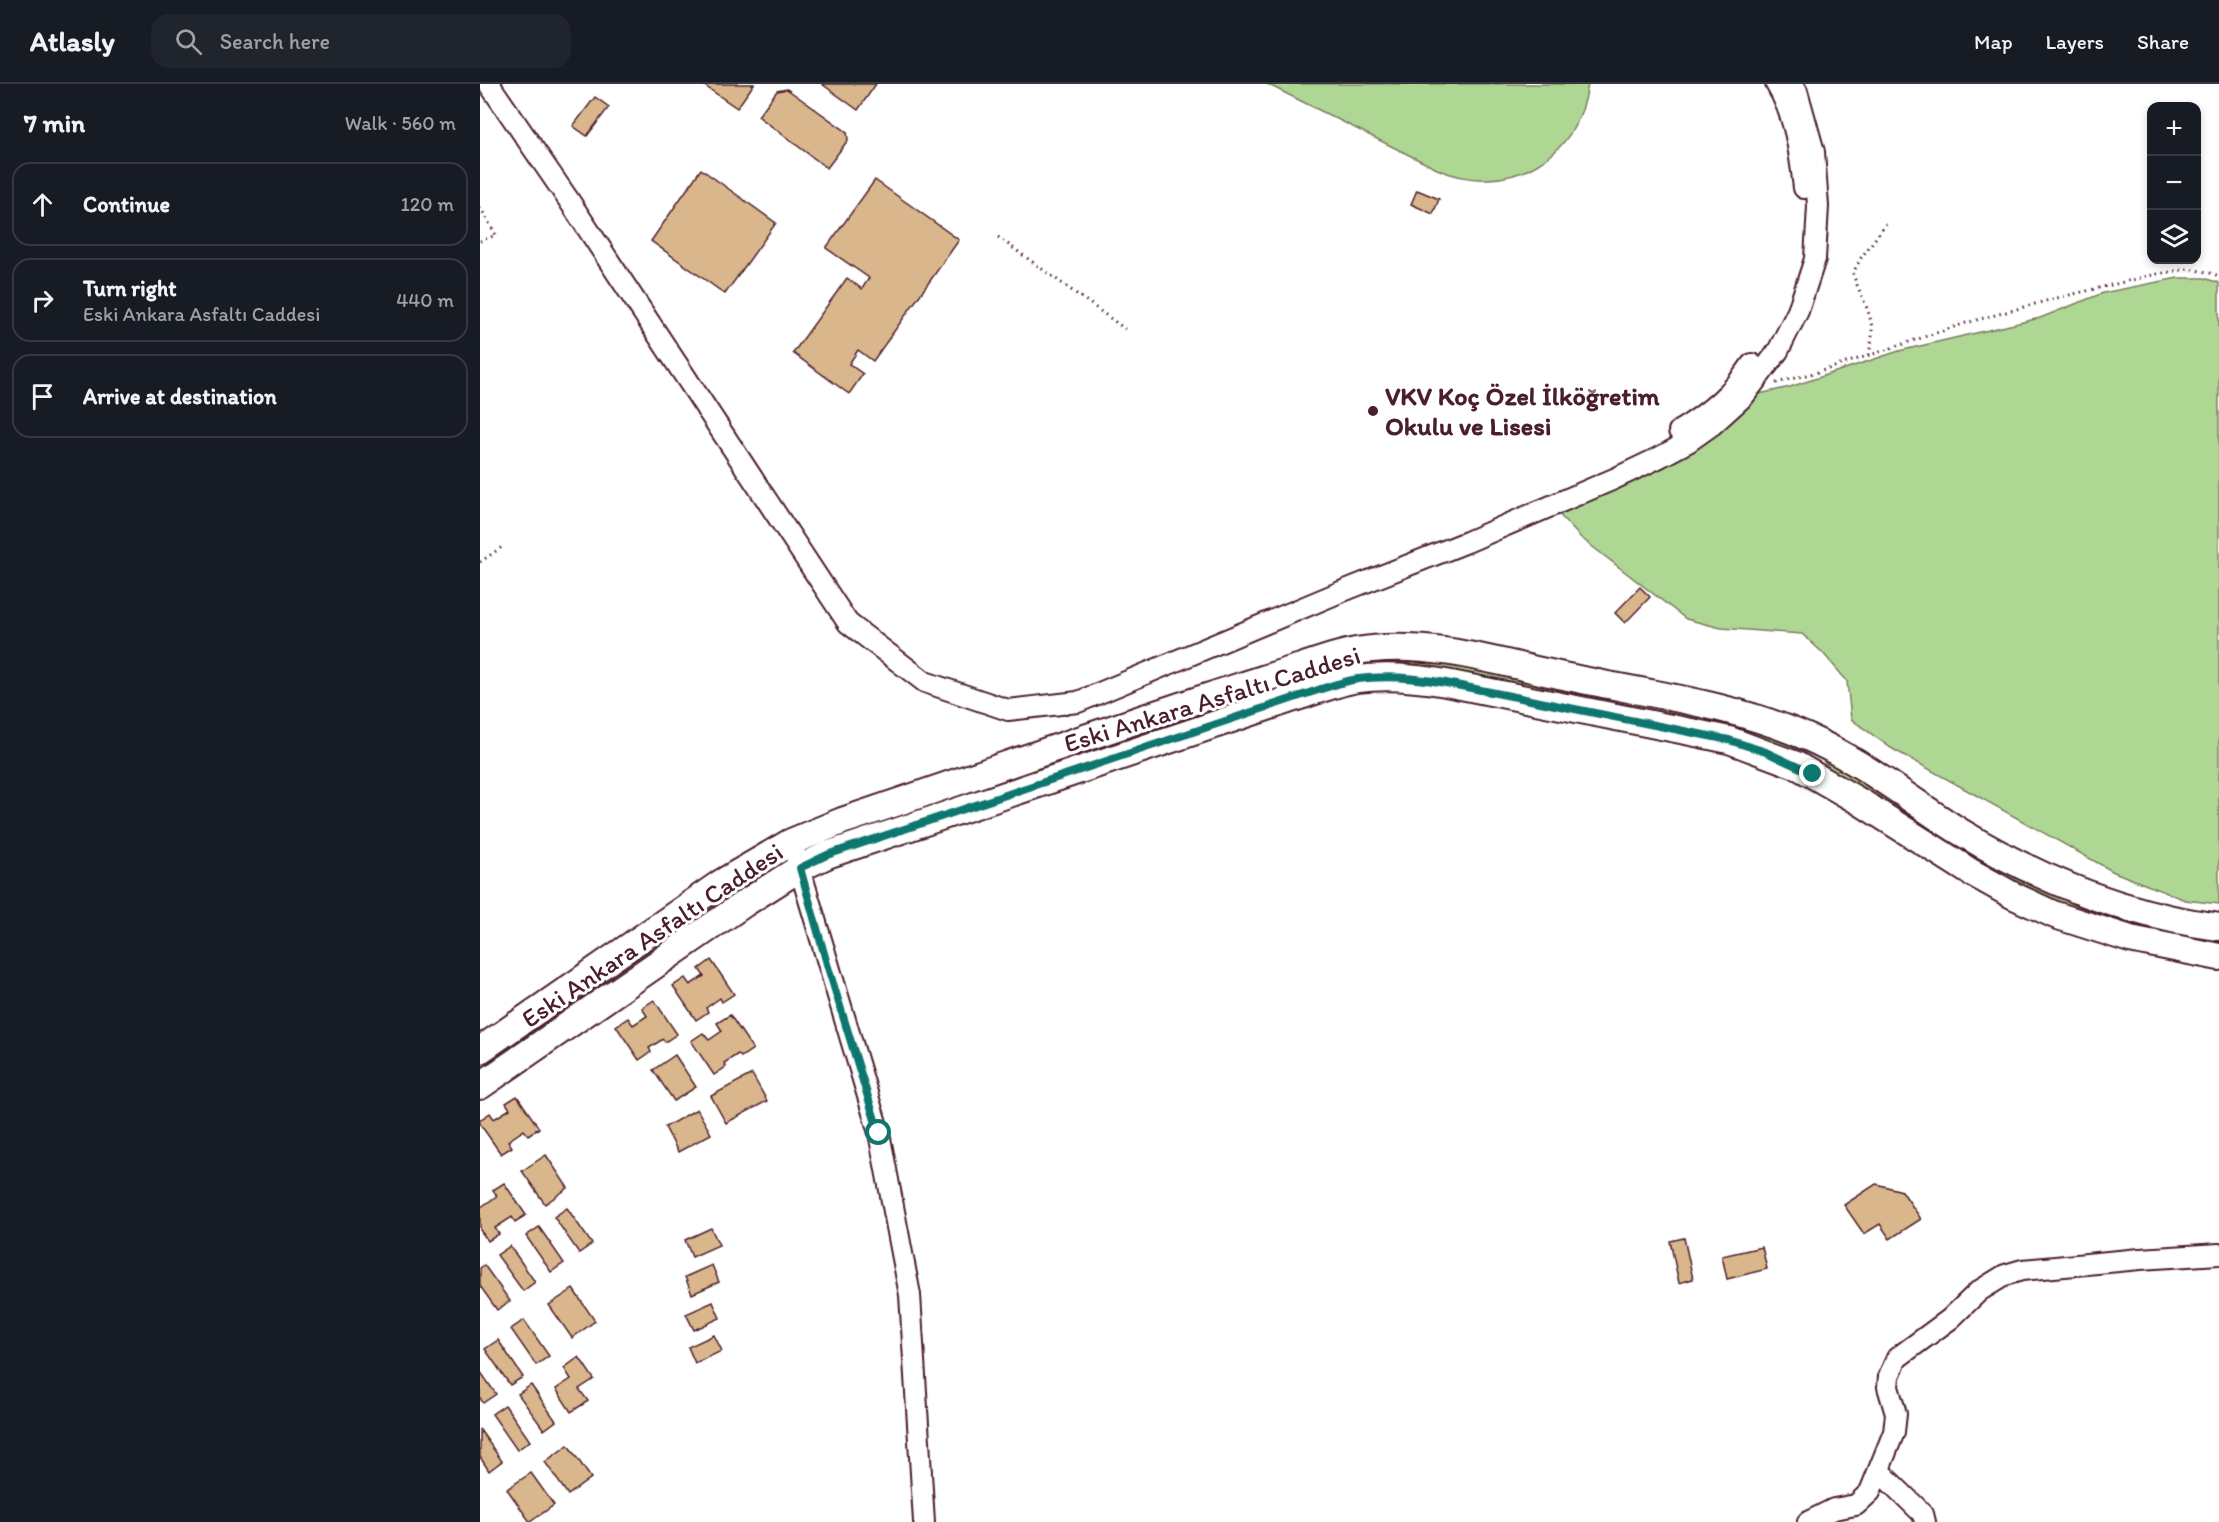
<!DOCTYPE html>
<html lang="en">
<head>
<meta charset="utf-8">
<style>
  body { margin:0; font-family:Itim,sans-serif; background:#20242c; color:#f1f3f6 }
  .controls { position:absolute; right:18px; top:18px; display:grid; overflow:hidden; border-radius:12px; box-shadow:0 3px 9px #0003 }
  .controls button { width:54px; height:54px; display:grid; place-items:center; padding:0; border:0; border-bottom:2px solid #363941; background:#171b24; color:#f1f3f6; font:30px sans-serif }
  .stop { position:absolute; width:18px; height:18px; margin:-14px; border:4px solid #0f766e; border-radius:50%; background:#fff }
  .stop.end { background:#0f766e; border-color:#fff; box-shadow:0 2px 6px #0008 }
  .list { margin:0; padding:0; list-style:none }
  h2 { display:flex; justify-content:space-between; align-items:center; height:78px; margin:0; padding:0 24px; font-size:26px }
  h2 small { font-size:20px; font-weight:400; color:#9ea1a6 }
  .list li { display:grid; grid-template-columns:39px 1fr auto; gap:18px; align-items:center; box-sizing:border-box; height:84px; margin:0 12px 12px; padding:0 12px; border:2px solid #363941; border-radius:18px }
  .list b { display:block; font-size:22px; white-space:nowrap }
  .list p { margin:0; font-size:20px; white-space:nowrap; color:#9ea1a6 }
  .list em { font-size:20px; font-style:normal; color:#9ea1a6 }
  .icon { flex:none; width:33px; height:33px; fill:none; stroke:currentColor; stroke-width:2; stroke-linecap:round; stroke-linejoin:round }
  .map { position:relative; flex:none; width:1739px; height:1438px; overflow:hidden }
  header { display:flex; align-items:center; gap:36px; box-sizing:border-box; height:84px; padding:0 30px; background:#171b24; border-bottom:2px solid #363941 }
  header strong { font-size:28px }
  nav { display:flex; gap:33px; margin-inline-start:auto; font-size:21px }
  .search { width:420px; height:54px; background:#20242c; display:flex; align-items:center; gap:15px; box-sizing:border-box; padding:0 21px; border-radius:18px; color:#9ea1a6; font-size:22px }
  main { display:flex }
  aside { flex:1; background:#171b24 }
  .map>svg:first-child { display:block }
  .green { fill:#aed794; stroke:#7c7b60; stroke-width:1.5 }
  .building { fill:#d9b68b; stroke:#4a1f2b; stroke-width:1.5 }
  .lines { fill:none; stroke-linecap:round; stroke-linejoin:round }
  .minor-casing { stroke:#4a1f2b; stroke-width:24 }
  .major-casing { stroke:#4a1f2b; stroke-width:30 }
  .path { stroke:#4a1f2b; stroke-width:3; stroke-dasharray:1.5 4.5; stroke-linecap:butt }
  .minor { stroke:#fff; stroke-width:20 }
  .major { stroke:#fff; stroke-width:26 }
  .route { stroke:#0f766e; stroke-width:8 }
  .poi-dot { fill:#4a1f2b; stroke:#fff; stroke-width:2 }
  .labels { text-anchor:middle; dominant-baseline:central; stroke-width:6; stroke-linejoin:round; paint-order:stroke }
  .poi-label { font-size:26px; font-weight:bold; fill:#4a1f2b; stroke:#fff; text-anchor:start }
  .street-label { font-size:26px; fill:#4a1f2b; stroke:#fff }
</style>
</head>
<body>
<header>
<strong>Atlasly</strong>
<div class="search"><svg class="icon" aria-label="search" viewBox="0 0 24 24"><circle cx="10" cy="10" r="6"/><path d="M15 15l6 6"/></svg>Search here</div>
<nav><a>Map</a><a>Layers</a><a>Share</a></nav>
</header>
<main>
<aside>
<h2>7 min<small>Walk · 560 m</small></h2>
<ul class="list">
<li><svg class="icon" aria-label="ahead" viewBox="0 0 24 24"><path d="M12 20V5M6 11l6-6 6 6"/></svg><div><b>Continue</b></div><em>120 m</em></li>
<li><svg class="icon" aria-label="right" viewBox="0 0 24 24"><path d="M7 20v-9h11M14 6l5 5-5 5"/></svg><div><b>Turn right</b><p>Eski Ankara Asfaltı Caddesi</p></div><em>440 m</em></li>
<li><svg class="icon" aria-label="arrive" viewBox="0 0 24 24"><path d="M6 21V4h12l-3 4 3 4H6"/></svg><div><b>Arrive at destination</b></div></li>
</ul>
</aside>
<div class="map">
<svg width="1739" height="1438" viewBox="0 0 1739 1438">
  <rect width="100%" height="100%" fill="#fff"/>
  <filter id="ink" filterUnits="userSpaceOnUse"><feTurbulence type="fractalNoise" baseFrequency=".0167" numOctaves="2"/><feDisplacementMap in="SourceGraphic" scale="12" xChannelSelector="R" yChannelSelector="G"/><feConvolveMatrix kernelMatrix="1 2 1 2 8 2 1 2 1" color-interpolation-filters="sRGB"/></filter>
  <g filter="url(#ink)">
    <!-- green -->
    <g class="green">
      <path d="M 787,0 L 1108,0 C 1099,76 1025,115 957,85 Z"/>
      <path d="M 1698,194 L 1724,194 L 1739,199 L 1739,820 L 1705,816 L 1634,788 L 1411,664 L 1371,635 L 1367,597 L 1343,569 L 1322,550 L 1241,544 L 1206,535 L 1100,453 L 1076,427 L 1279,310 L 1310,303 L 1419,267 L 1560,234 L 1623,209 Z"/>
      <path d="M 894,575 L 954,576 L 1235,634 L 1311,658 L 1317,664 L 1316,669 L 1265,649 L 941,585 L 344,760 L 345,758 L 467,717 L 505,699 L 856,581 Z"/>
      <path d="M 1346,675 L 1446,738 L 1739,853 L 1739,860 L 1709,857 L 1609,832 L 1554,810 L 1508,787 L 1356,691 L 1345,679 Z"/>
      <path d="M 276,792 L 279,796 L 0,990 L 0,979 L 228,822 Z"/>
    </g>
    <!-- building -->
    <g class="building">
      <path d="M 222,0 L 274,0 L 257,24 Z"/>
      <path d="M 342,0 L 396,0 L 378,26 Z"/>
      <path d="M 307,5 L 367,48 L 368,56 L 347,84 L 278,32 L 297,7 Z"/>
      <path d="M 115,13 L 129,23 L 107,52 L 93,42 Z"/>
      <path d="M 221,85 L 296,139 L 245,210 L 171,157 Z"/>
      <path d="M 395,96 L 479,156 L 393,277 L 378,266 L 369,280 L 383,290 L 369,310 L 313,269 L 367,194 L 382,205 L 389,194 L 346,164 Z"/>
      <path d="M 937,106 L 959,115 L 953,130 L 931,120 Z"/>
      <path d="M 1160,503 L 1170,513 L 1145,539 L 1135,529 Z"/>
      <path d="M 231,876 L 254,910 L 242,918 L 240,914 L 226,924 L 228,928 L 216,936 L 193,902 L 205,894 L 210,901 L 224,892 L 219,885 Z"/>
      <path d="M 174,916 L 197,950 L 185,958 L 183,955 L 169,964 L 171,968 L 159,976 L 136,942 L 148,934 L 153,941 L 167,932 L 162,924 Z"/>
      <path d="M 250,931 L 273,965 L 261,973 L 258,970 L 244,979 L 246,983 L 234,991 L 211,957 L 223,949 L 229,956 L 242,947 L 237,939 Z"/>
      <path d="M 195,971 L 216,1003 L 194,1017 L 173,986 Z"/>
      <path d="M 272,990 L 287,1017 L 246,1039 L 231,1012 Z"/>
      <path d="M 37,1012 L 59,1044 L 48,1051 L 44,1046 L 28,1057 L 32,1063 L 21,1070 L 0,1040 L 0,1036 L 10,1029 L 14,1035 L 30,1025 L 26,1019 Z"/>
      <path d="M 217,1025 L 231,1050 L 198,1068 L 185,1043 Z"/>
      <path d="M 66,1071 L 88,1104 L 65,1120 L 42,1087 Z"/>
      <path d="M 24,1099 L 46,1131 L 35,1138 L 32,1133 L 15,1144 L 19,1150 L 8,1157 L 0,1146 L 0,1121 L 1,1123 L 17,1112 L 13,1106 Z"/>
      <path d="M 1396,1100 L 1422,1107 L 1441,1135 L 1410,1155 L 1400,1140 L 1384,1150 L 1364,1121 Z"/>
      <path d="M 87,1124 L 112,1160 L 99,1169 L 74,1133 Z"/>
      <path d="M 59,1143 L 84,1179 L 71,1188 L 46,1152 Z"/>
      <path d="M 231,1144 L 239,1161 L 212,1173 L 205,1156 Z"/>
      <path d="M 1204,1154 L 1213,1195 L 1199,1199 L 1190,1157 Z"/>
      <path d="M 30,1162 L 55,1198 L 43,1207 L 17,1171 Z"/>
      <path d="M 1282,1163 L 1287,1185 L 1247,1195 L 1242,1172 Z"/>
      <path d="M 4,1181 L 30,1217 L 17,1226 L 0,1202 L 0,1184 Z"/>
      <path d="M 232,1181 L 239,1198 L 212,1210 L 205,1193 Z"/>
      <path d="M 93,1205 L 115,1237 L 92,1254 L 69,1221 Z"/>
      <path d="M 233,1218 L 240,1234 L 214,1246 L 206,1230 Z"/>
      <path d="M 44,1236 L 69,1272 L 56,1281 L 31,1245 Z"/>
      <path d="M 234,1251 L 242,1267 L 215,1279 L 208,1263 Z"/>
      <path d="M 18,1256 L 43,1293 L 30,1301 L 5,1265 Z"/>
      <path d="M 99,1273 L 114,1295 L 99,1305 L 108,1317 L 91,1328 L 76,1305 L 91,1295 L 84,1284 Z"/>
      <path d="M 0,1287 L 16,1310 L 3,1319 L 0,1314 Z"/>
      <path d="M 51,1301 L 76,1337 L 64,1346 L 38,1310 Z"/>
      <path d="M 25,1321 L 50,1357 L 37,1366 L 12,1330 Z"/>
      <path d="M 0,1346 L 22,1377 L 9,1387 L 0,1373 Z"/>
      <path d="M 88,1361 L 111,1394 L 88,1411 L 65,1378 Z"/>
      <path d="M 51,1389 L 74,1421 L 50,1438 L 27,1405 Z"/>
    </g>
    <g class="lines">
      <defs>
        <g id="minor">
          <path d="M 9,0 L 88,115 L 368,539 L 445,598 L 528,626 L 598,618 L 858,509 L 987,458 L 1134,395 L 1178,374 L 1208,358 L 1232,341 L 1264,312 L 1298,267 L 1318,227 L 1335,175 L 1338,122 L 1334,68 L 1317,7 L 1313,0"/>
          <path d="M 1296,0 C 1315,31 1320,69 1324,104"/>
          <path d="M 1199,347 C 1227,330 1254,307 1272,280"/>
          <path d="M 316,772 L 399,1049 L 430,1211 L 444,1438"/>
          <path d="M 1399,1387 L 1443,1430 L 1445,1438"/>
          <path d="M 1328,1438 L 1354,1425 L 1376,1421 L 1390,1408 L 1414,1348 L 1416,1330 L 1408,1303 L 1409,1292 L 1417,1274 L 1470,1235 L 1499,1207 L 1525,1191 L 1542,1186 L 1660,1175 L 1739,1170"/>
        </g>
        <g id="major">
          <path d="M 0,966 L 241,799 L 311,758 L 362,737 C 485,696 607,652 730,612 C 761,602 791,592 821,583 C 845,575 868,567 892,565 C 958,558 1024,580 1088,593 C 1168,610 1254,620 1329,654 C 1383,678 1430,716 1479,747 C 1560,796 1645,831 1739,843"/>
          <path d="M 0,1002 L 265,819 L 320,784 L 347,771 L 820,612 C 839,606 859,598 878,595 C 908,591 937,594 966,599 L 1211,648 L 1249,656 L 1316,681 L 1382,719 L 1489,787 L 1532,811 L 1575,831 L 1650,855 L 1739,873"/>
        </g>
      </defs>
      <!-- minor casing -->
      <use href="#minor" class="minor-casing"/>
      <!-- major casing -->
      <use href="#major" class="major-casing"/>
      <!-- path -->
      <g class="path">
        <path d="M 0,123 L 16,151 L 0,157"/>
        <path d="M 518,153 L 645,245"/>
        <path d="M 1389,271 C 1390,263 1393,253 1392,246 C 1391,226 1378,208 1373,189 L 1381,174 L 1406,140"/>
        <path d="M 1296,299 L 1345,286 L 1486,239 L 1573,215 L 1677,190 L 1708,185 L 1727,188 L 1739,192"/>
        <path d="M 0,478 L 22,463"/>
      </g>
      <!-- minor -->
      <use href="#minor" class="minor"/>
      <!-- major -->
      <use href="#major" class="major"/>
    </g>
  </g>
  <g class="lines" filter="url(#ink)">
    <!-- route -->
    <path class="route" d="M 399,1049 L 347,880 L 320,784 L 347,771 L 820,612 C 839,606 859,598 878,595 C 908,591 937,594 966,599 L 1249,656 L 1286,668 L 1333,690"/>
  </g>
  <!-- markers -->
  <circle class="poi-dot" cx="893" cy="327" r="6"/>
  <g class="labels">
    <!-- poi labels -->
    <g class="poi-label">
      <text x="905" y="312">VKV Koç Özel İlköğretim<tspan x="905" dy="30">Okulu ve Lisesi</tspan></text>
    </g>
    <!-- street labels -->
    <g class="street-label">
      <text transform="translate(732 615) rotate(-17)">Eski Ankara Asfaltı Caddesi</text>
      <text transform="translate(172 851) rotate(-34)">Eski Ankara Asfaltı Caddesi</text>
    </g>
  </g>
</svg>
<div class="controls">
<button>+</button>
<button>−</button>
<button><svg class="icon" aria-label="layers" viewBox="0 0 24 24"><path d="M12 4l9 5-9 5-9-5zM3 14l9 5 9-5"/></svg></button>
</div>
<div class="stop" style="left:399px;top:1049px"></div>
<div class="stop end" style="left:1333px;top:690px"></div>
</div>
</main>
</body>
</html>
